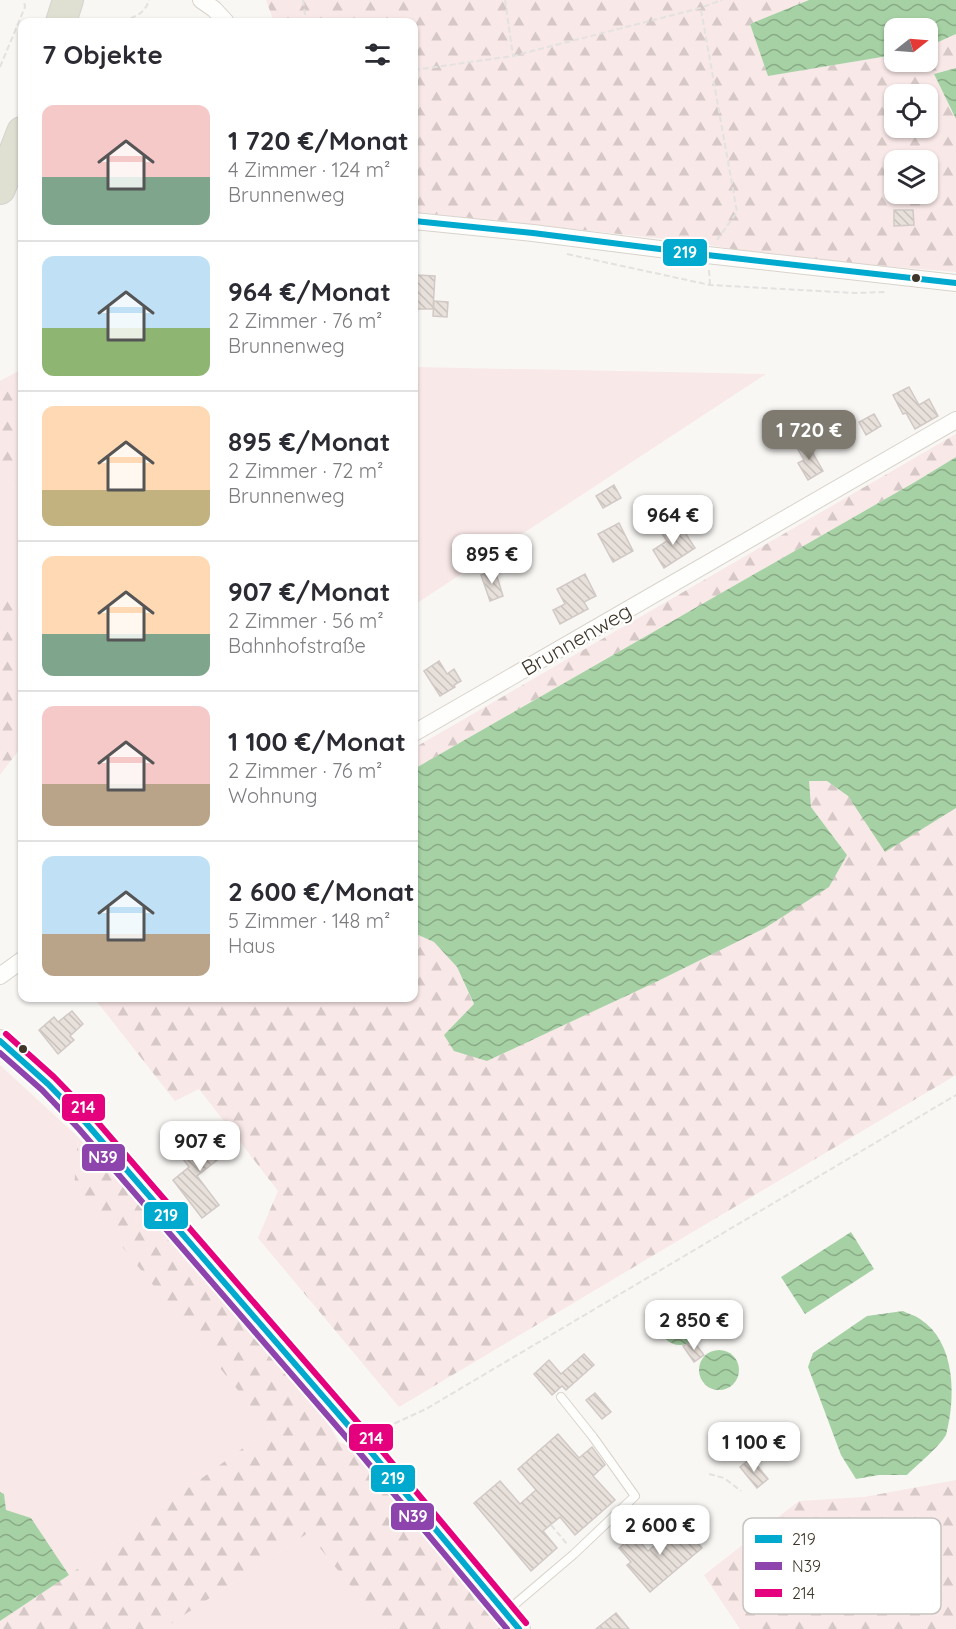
<!DOCTYPE html>
<html lang="de">
<meta charset="utf-8">
<style>
:root{--surface:#fff;--page:#f7f7f7;--text:#2b2b33;--muted:#7c7c81;--line:#e1e1e2;--accent:#7f7a70}
body{margin:0;font-family:Quicksand,sans-serif;background:var(--page);color:var(--text);height:100vh;display:flex;flex-direction:column;font-size:22px;white-space:nowrap}
*{box-sizing:border-box;margin:0}
p{font-size:20px;color:var(--muted)}
.icon{flex:none;width:33px;height:33px;fill:none;stroke:currentColor;stroke-width:2;stroke-linecap:round;stroke-linejoin:round}
.map{position:relative;flex:1;overflow:hidden}
.sheet{position:absolute;left:18px;top:18px;width:400px;height:984px;display:flex;flex-direction:column;background:var(--surface);border-radius:12px;box-shadow:0 2px 4px #0004}
.sheet>*{flex:none}
.needle{width:39px;rotate:73deg}
.controls{position:absolute;left:884px;top:18px;display:grid;gap:12px}
.controls a{display:grid;place-items:center;width:54px;height:54px;border-radius:12px;background:var(--surface);box-shadow:0 2px 4px #0004;font-size:30px}
.price{position:absolute;translate:-50% -51px;padding:0 14px;border-radius:12px;background:#fff;color:#222;font-size:20px;line-height:39px;filter:drop-shadow(0 2px 3px #0008)}
.price::after{content:'';position:absolute;left:50%;top:36px;width:18px;height:14px;margin-left:-9px;background:inherit;clip-path:polygon(0 0,100% 0,50% 100%)}
.price.selected{background:var(--accent);color:#fff}
ul{padding:0;list-style:none}
li{display:flex;align-items:center;gap:18px;height:150px;padding:0 24px}
li+li{border-top:2px solid var(--line)}
li span{display:grid;place-items:center;flex:none;width:168px;height:120px;border-radius:12px;color:#555}
li>.icon{margin-inline-start:auto}
span .icon{width:72px;height:72px;fill:#fffc;stroke-width:1}
li b{font-size:26px}
h2{display:flex;justify-content:space-between;align-items:center;height:72px;padding:0 24px;font-size:26px}
.map>svg:first-child{display:block}
.green{fill:#f8e8e7}
.forest{fill:url(#forest-firs);fill-rule:evenodd}
.water{fill:url(#water-waves)}
.building{fill:url(#building-back-hatch);stroke:#d1c9c5;stroke-width:1.5}
.lines{fill:none;stroke-linecap:round;stroke-linejoin:round}
.lane-casing{stroke:#d8d3cb;stroke-width:10}
.street-casing{stroke:#d8d3cb;stroke-width:18}
.secondary-casing{stroke:#d8d3cb;stroke-width:24}
.highway-casing{stroke:#d6d4d0;stroke-width:32}
.path{stroke:#e3e2e0;stroke-width:2;stroke-dasharray:6 3;stroke-linecap:butt}
.lane{stroke:#fefefd;stroke-width:8}
.street{stroke:#fefefd;stroke-width:16}
.secondary{stroke:#f5f4f1;stroke-width:22}
.highway{stroke:#dfdfd2;stroke-width:30}
.bus-1-casing{stroke:#fff;stroke-width:10}
.bus-2-casing{stroke:#fff;stroke-width:10}
.bus-3-casing{stroke:#fff;stroke-width:10}
.bus-1{stroke:#00a9ce;stroke-width:6}
.bus-2{stroke:#8e44ad;stroke-width:6}
.bus-3{stroke:#e5007d;stroke-width:6}
.bus-dot{fill:#3e3729;stroke:#fff;stroke-width:2}
.labels{text-anchor:middle;dominant-baseline:central;stroke-width:4.5;stroke-linejoin:round;paint-order:stroke}
.street-label{font-size:21px;fill:#3e3729;stroke:#fff}
.key{fill:#fff;stroke:#c5c3bf;stroke-width:1.5}
.key-label{font-size:16px;fill:#3e3729}
.line-badge{stroke:#fff;stroke-width:2}
.badge-label{font-size:16px;text-anchor:middle;font-weight:bold;fill:#fff}
</style>
<div class="map">
<svg width="956" height="1629" viewBox="0 0 956 1629">
<defs>
<pattern id="forest-firs" width="22" height="20" patternUnits="userSpaceOnUse" patternTransform="scale(1.5)"><rect width="22" height="20" fill="#f8e8e7"/><path d="M5 1l3.5 6h-7zM16 11l3.5 6h-7z" fill="#d6c8c6"/></pattern>
<pattern id="water-waves" width="16" height="10" patternUnits="userSpaceOnUse" patternTransform="scale(1.5)"><rect width="16" height="10" fill="#a6d1a4"/><path d="M0 5q4-4 8 0t8 0" fill="none" stroke="#89aa86"/></pattern>
<pattern id="building-back-hatch" width="6" height="6" patternUnits="userSpaceOnUse" patternTransform="scale(1.5)"><rect width="6" height="6" fill="#e8e0da"/><path d="M-1 5l2 2M0 0l6 6M5-1l2 2" fill="none" stroke="#c8c1bb"/></pattern>
</defs>
<rect width="100%" height="100%" fill="#f9f7f4"/>
<!-- green -->
<g class="green">
<polygon points="414,367 766,374 414,605"/>
<polygon points="0,469 22,498 22,622 0,587"/>
<polygon points="0,1065 78,1137 74,1187 269,1429 69,1575 31,1518 6,1511 4,1494 0,1492"/>
<polygon points="308,1533 385,1629 163,1629"/>
</g>
<!-- forest -->
<g class="forest">
<path d="M266,0H809L750,24L768,76L894,55V62H927V47L956,34V68L934,74L956,119V272L776,257L693,242L414,212V22H274ZM894,94H927V128H894ZM894,160H927V194H894Z"/>
<polygon points="22,369 22,498 0,469 0,381"/>
<polygon points="956,434 956,457 915,482 414,769 414,748"/>
<polygon points="0,587 22,622 22,746 0,775"/>
<polygon points="808,781 827,781 848,796 885,851 956,808 956,1075 399,1407 258,1238 278,1191 199,1089 175,1101 94,998 414,998 414,933 434,942 457,967 474,1005 444,1035 487,1061 656,982 765,928 847,855 811,807"/>
<polygon points="78,1137 314,1400 339,1442 350,1447 504,1629 385,1629 308,1533 163,1629 0,1629 0,1621 69,1575 269,1429 74,1187"/>
<polygon points="956,1480 956,1629 740,1629 704,1575 799,1501 864,1497"/>
</g>
<!-- water -->
<g class="water">
<polygon points="809,0 956,0 956,34 927,47 927,28 894,28 894,55 768,76 750,24"/>
<polygon points="956,68 956,119 934,74"/>
<polygon points="956,457 956,808 885,852 848,796 827,781 809,781 811,807 847,855 829,887 765,928 656,982 487,1061 454,1051 444,1035 474,1004 457,967 434,942 414,933 414,769 915,482"/>
<polygon points="851,1232 874,1269 805,1314 781,1277"/>
<circle cx="680" cy="1325" r="20"/>
<path d="M903,1311C908,1314 915,1315 920,1319C956,1342 956,1398 946,1435C939,1447 918,1464 907,1475H879L856,1479L841,1455L808,1367L813,1353L867,1316Z"/>
<circle cx="719" cy="1370" r="20"/>
<polygon points="0,1492 4,1494 6,1510 31,1518 69,1575 0,1621"/>
</g>
<!-- building -->
<g class="building">
<polygon points="894,210 913,210 914,225 894,226"/>
<polygon points="417,275 435,276 433,309 414,309 414,292 417,292"/>
<polygon points="434,301 448,302 447,317 433,316"/>
<polygon points="909,387 919,405 929,399 938,416 915,429 906,413 903,414 893,395"/>
<polygon points="874,414 881,426 866,435 859,422"/>
<polygon points="807,420 815,435 798,445 790,429"/>
<polygon points="806,441 823,471 808,480 798,463 804,460 796,446"/>
<polygon points="614,485 621,498 603,508 596,496"/>
<polygon points="619,523 633,551 613,562 598,534"/>
<polygon points="680,525 695,548 664,568 653,550 667,541 661,532 672,526 674,529"/>
<polygon points="495,570 503,596 490,601 481,575"/>
<polygon points="585,574 596,596 584,602 588,609 560,624 553,610 565,604 557,589"/>
<polygon points="439,661 447,674 454,669 461,681 454,685 455,687 440,696 424,671"/>
<polygon points="72,1011 83,1024 70,1036 74,1040 58,1054 39,1030 54,1017 58,1022"/>
<polygon points="212,1130 229,1151 197,1176 219,1205 202,1218 173,1180 189,1167 180,1155"/>
<polygon points="693,1341 704,1355 694,1362 683,1346"/>
<polygon points="584,1354 594,1365 566,1390 562,1386 552,1395 534,1374 549,1360 561,1374"/>
<polygon points="595,1393 611,1412 602,1419 586,1400"/>
<polygon points="558,1434 579,1458 592,1447 605,1465 593,1476 615,1500 575,1535 560,1517 543,1531 557,1548 531,1571 474,1503 500,1481 520,1504 536,1490 518,1469"/>
<polygon points="751,1458 768,1479 757,1488 740,1467"/>
<polygon points="681,1523 702,1548 650,1592 627,1565 631,1562 619,1548 634,1535 648,1551"/>
<polygon points="616,1613 629,1629 596,1629"/>
</g>
<g class="lines">
<defs>
<polyline id="lane" points="507,1611 574,1554 635,1496 593,1437 561,1397"/>
<g id="street">
<polyline points="201,0 214,9 226,22"/>
<polyline points="414,221 533,233 707,255 956,283"/>
<polyline points="414,733 956,420"/>
<polyline points="0,976 22,960"/>
</g>
<polyline id="secondary" points="0,1041 48,1084 86,1123 360,1439 519,1629"/>
<g id="highway">
<polyline points="61,22 68,0"/>
<polyline points="0,189 22,132"/>
</g>
</defs>
<!-- lane casing -->
<use href="#lane" class="lane-casing"/>
<!-- street casing -->
<use href="#street" class="street-casing"/>
<!-- secondary casing -->
<use href="#secondary" class="secondary-casing"/>
<!-- highway casing -->
<use href="#highway" class="highway-casing"/>
<!-- path -->
<g class="path">
<polyline points="303,0 306,22"/>
<polyline points="505,0 513,56"/>
<polyline points="701,10 737,212 717,240"/>
<path d="M122,22C134,17 145,14 149,0"/>
<polyline points="0,67 25,7 24,0"/>
<polyline points="414,70 513,56 700,8 722,0"/>
<polyline points="567,254 710,285 855,293 887,292"/>
<polyline points="709,270 710,285"/>
<polyline points="378,1431 426,1409 956,1095"/>
<polyline points="709,1474 724,1478 741,1491"/>
<polyline points="551,1525 567,1544"/>
</g>
<!-- lane -->
<use href="#lane" class="lane"/>
<!-- street -->
<use href="#street" class="street"/>
<!-- secondary -->
<use href="#secondary" class="secondary"/>
<!-- highway -->
<use href="#highway" class="highway"/>
<defs>
<g id="bus-1">
<polyline points="414,221 533,233 707,255 956,283"/>
<polyline points="0,1041 48,1084 86,1123 360,1439 519,1629"/>
</g>
<polyline id="bus-2" points="0,1053 42,1090 79,1129 353,1445 507,1629"/>
<polyline id="bus-3" points="6,1034 54,1077 93,1117 367,1433 526,1623"/>
</defs>
<!-- bus-1 casing -->
<use href="#bus-1" class="bus-1-casing"/>
<!-- bus-2 casing -->
<use href="#bus-2" class="bus-2-casing"/>
<!-- bus-3 casing -->
<use href="#bus-3" class="bus-3-casing"/>
<!-- bus-1 -->
<use href="#bus-1" class="bus-1"/>
<!-- bus-2 -->
<use href="#bus-2" class="bus-2"/>
<!-- bus-3 -->
<use href="#bus-3" class="bus-3"/>
</g>
<!-- markers -->
<g class="bus-dot">
<circle cx="916" cy="278" r="5"/>
<circle cx="23" cy="1049" r="5"/>
</g>
<g class="labels">
<!-- street labels -->
<g class="street-label">
<text transform="translate(576 639) rotate(-30)">Brunnenweg</text>
</g>
</g>
<!-- legend -->
<rect x="743" y="1518" width="198" height="96" rx="9" class="key"/>
<rect x="755" y="1535" width="27" height="8" fill="#00a9ce"/>
<rect x="755" y="1562" width="27" height="8" fill="#8e44ad"/>
<rect x="755" y="1589" width="27" height="8" fill="#e5007d"/>
<g class="key-label">
<text x="792" y="1545">219</text>
<text x="792" y="1572">N39</text>
<text x="792" y="1599">214</text>
</g>
<g class="line-badge">
<rect x="662" y="238" width="46" height="29" rx="6" fill="#00a9ce"/>
<rect x="61" y="1093" width="45" height="29" rx="6" fill="#e5007d"/>
<rect x="81" y="1143" width="45" height="29" rx="6" fill="#8e44ad"/>
<rect x="143" y="1201" width="46" height="29" rx="6" fill="#00a9ce"/>
<rect x="348" y="1423" width="46" height="29" rx="6" fill="#e5007d"/>
<rect x="370" y="1464" width="46" height="29" rx="6" fill="#00a9ce"/>
<rect x="390" y="1502" width="45" height="29" rx="6" fill="#8e44ad"/>
</g>
<g class="badge-label">
<text x="685" y="258">219</text>
<text x="83" y="1113">214</text>
<text x="103" y="1163">N39</text>
<text x="166" y="1221">219</text>
<text x="371" y="1444">214</text>
<text x="393" y="1484">219</text>
<text x="413" y="1522">N39</text>
</g>
</svg>
<div class="controls">
<a><svg class="needle" viewBox="-14 -14 28 28"><path d="M0-13l5 13h-10z" fill="#e53935"/><path d="M0 13l5-13h-10z" fill="#7c7c81"/></svg></a>
<a><svg class="icon" aria-label="locate" viewBox="0 0 24 24"><circle cx="12" cy="12" r="6"/><path d="M12 2v4M12 18v4M2 12h4M18 12h4"/></svg></a>
<a><svg class="icon" aria-label="layers" viewBox="0 0 24 24"><path d="M12 4l9 5-9 5-9-5zM3 14l9 5 9-5"/></svg></a>
</div>
<b class="price selected" style="left:809px;top:461px">1 720 €</b>
<b class="price" style="left:673px;top:546px">964 €</b>
<b class="price" style="left:492px;top:585px">895 €</b>
<b class="price" style="left:200px;top:1172px">907 €</b>
<b class="price" style="left:694px;top:1351px">2 850 €</b>
<b class="price" style="left:754px;top:1473px">1 100 €</b>
<b class="price" style="left:660px;top:1556px">2 600 €</b>
<section class="sheet">
<h2>7 Objekte<svg class="icon" aria-label="filters" viewBox="0 0 24 24"><path d="M4 7h16M4 17h16"/><circle cx="9" cy="7" r="2"/><circle cx="15" cy="17" r="2"/></svg></h2>
<ul>
<li><span style="background:linear-gradient(#f6c9c9 60%,#7fa58c 0)"><svg class="icon" aria-label="home" viewBox="0 0 24 24"><path d="M3 11l9-7 9 7M6 9v11h12V9"/></svg></span><div><b>1 720 €/Monat</b><p>4 Zimmer · 124 m²</p><p>Brunnenweg</p></div></li>
<li><span style="background:linear-gradient(#bfe0f5 60%,#8fb573 0)"><svg class="icon" aria-label="home" viewBox="0 0 24 24"><path d="M3 11l9-7 9 7M6 9v11h12V9"/></svg></span><div><b>964 €/Monat</b><p>2 Zimmer · 76 m²</p><p>Brunnenweg</p></div></li>
<li><span style="background:linear-gradient(#ffd9b3 70%,#c2b280 0)"><svg class="icon" aria-label="home" viewBox="0 0 24 24"><path d="M3 11l9-7 9 7M6 9v11h12V9"/></svg></span><div><b>895 €/Monat</b><p>2 Zimmer · 72 m²</p><p>Brunnenweg</p></div></li>
<li><span style="background:linear-gradient(#ffd9b3 65%,#7fa58c 0)"><svg class="icon" aria-label="home" viewBox="0 0 24 24"><path d="M3 11l9-7 9 7M6 9v11h12V9"/></svg></span><div><b>907 €/Monat</b><p>2 Zimmer · 56 m²</p><p>Bahnhofstraße</p></div></li>
<li><span style="background:linear-gradient(#f6c9c9 65%,#b9a48a 0)"><svg class="icon" aria-label="home" viewBox="0 0 24 24"><path d="M3 11l9-7 9 7M6 9v11h12V9"/></svg></span><div><b>1 100 €/Monat</b><p>2 Zimmer · 76 m²</p><p>Wohnung</p></div></li>
<li><span style="background:linear-gradient(#bfe0f5 65%,#b9a48a 0)"><svg class="icon" aria-label="home" viewBox="0 0 24 24"><path d="M3 11l9-7 9 7M6 9v11h12V9"/></svg></span><div><b>2 600 €/Monat</b><p>5 Zimmer · 148 m²</p><p>Haus</p></div></li>
</ul>
</section>
</div>
